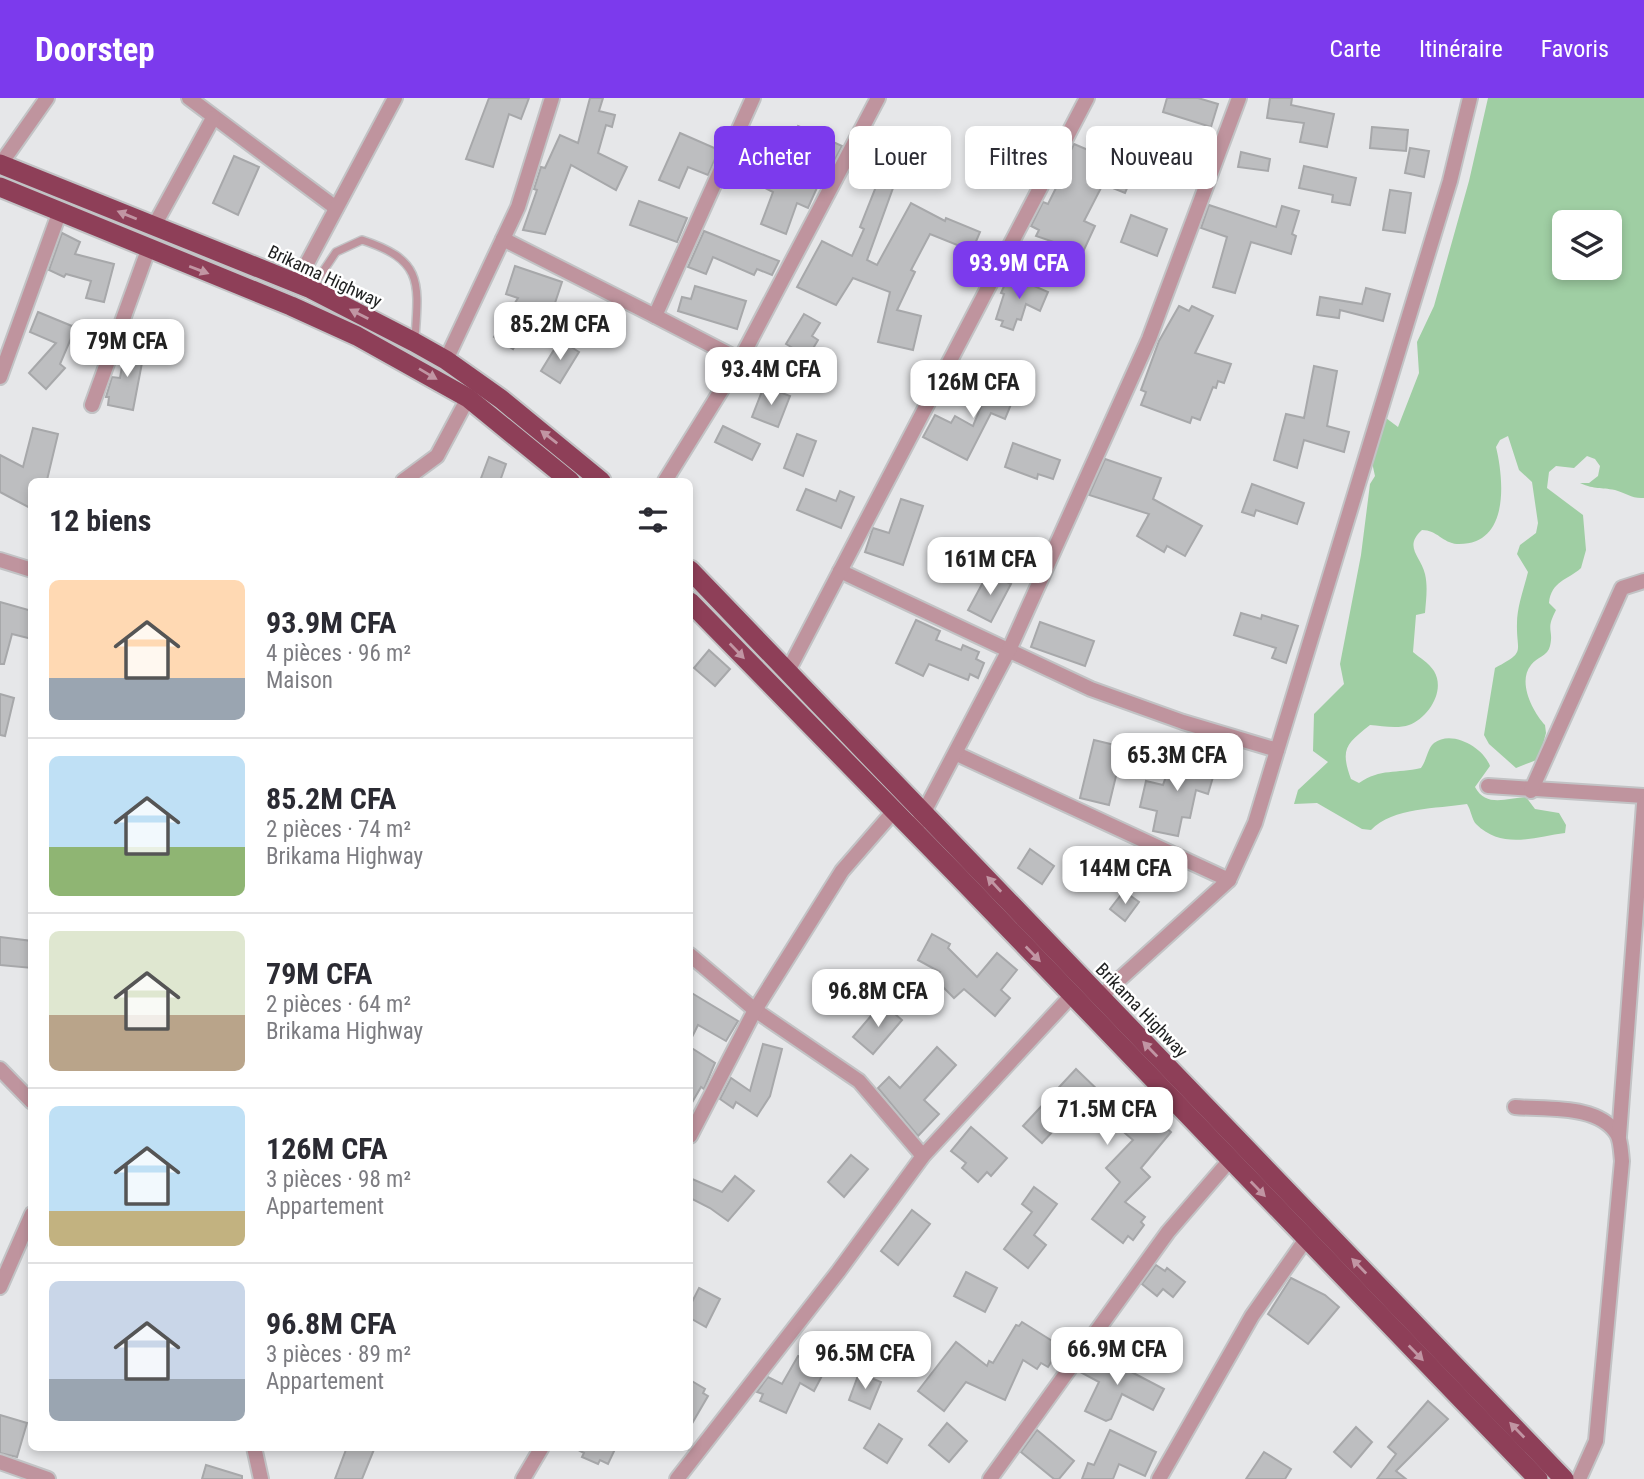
<!DOCTYPE html>
<html lang="fr">
<meta charset="utf-8">
<style>
:root{--surface:#fff;--page:#f7f7f7;--text:#2b2b33;--muted:#7c7c81;--line:#e1e1e2;--accent:#7c3aed}
body{margin:0;font-family:"Roboto Condensed",sans-serif;background:var(--page);color:var(--text);height:100vh;display:flex;flex-direction:column;font-size:26px;white-space:nowrap}
*{box-sizing:border-box;margin:0}
p{font-size:23px;color:var(--muted)}
.icon{flex:none;width:38px;height:38px;fill:none;stroke:currentColor;stroke-width:2;stroke-linecap:round;stroke-linejoin:round}
.map{position:relative;flex:1;overflow:hidden}
.sheet{position:absolute;left:28px;top:380px;width:665px;height:973px;display:flex;flex-direction:column;background:var(--surface);border-radius:10px;box-shadow:0 4px 10px #0003}
.sheet>*{flex:none}
.hud{position:absolute;left:714px;top:28px;width:665px;height:63px;display:flex;gap:14px}
.controls{position:absolute;left:1552px;top:112px;display:grid;gap:14px}
.controls a{display:grid;place-items:center;width:70px;height:70px;border-radius:10px;background:var(--surface);box-shadow:0 4px 10px #0003;font-size:35px}
.price{position:absolute;translate:-50% -60px;padding:0 16px;border-radius:14px;background:#fff;color:#222;font-size:23px;line-height:46px;filter:drop-shadow(0 2px 4px #0008)}
.price::after{content:'';position:absolute;left:50%;top:42px;width:21px;height:16px;margin-left:-10px;background:inherit;clip-path:polygon(0 0,100% 0,50% 100%)}
.price.selected{background:var(--accent);color:#fff}
ul{padding:0;list-style:none}
li{display:flex;align-items:center;gap:21px;height:175px;padding:0 21px}
li+li{border-top:2px solid var(--line)}
li span{display:grid;place-items:center;flex:none;width:196px;height:140px;border-radius:10px;color:#555}
li>.icon{margin-inline-start:auto}
span .icon{width:84px;height:84px;fill:#fffc;stroke-width:1}
li b{font-size:30px}
h2{display:flex;justify-content:space-between;align-items:center;height:84px;padding:0 21px;font-size:30px}
.chip{padding:0 24px;border-radius:10px;background:var(--surface);box-shadow:0 4px 10px #0003;font-size:24px;line-height:63px}
.chip.selected{background:var(--accent);color:#fff}
header{display:flex;align-items:center;gap:42px;box-sizing:border-box;height:98px;padding:0 35px;background:var(--accent);color:#fff}
header strong{font-size:33px}
nav{display:flex;gap:38px;margin-inline-start:auto;font-size:24px}
.map>svg:first-child{display:block}
.green{fill:#9fcea3;fill-rule:evenodd}
.building{fill:#bdbec0;stroke:#a7a8aa;stroke-width:2}
.lines{fill:none;stroke-linecap:round;stroke-linejoin:round}
.service-casing{stroke:#c2c3c5;stroke-width:10}
.minor-casing{stroke:#c2c3c5;stroke-width:18}
.trunk-casing{stroke:#c2c3c5;stroke-width:23}
.service{stroke:#bf949e;stroke-width:7}
.minor{stroke:#bf949e;stroke-width:14}
.trunk{stroke:#8e3f58;stroke-width:19}
.oneway{fill:#c195a3}
.labels{text-anchor:middle;dominant-baseline:central;stroke-width:5;stroke-linejoin:round;paint-order:stroke}
.street-label{font-size:18px;fill:#1e1f1f;stroke:#fff}
</style>
<header>
<strong>Doorstep</strong>
<nav><a>Carte</a><a>Itinéraire</a><a>Favoris</a></nav>
</header>
<div class="map">
<svg width="1644" height="1381" viewBox="0 0 1644 1381">
<rect width="100%" height="100%" fill="#e6e7e9"/>
<!-- green -->
<path class="green" d="M1488,0H1644V400C1632,401 1626,395 1615,392C1600,389 1596,392 1580,385H1589L1598,378L1600,368L1595,361L1587,358L1574,370L1556,368L1549,374L1547,390L1583,417L1586,452L1581,470C1568,482 1551,483 1549,505L1556,512C1545,533 1554,531 1550,548C1548,558 1537,559 1531,567C1517,584 1533,614 1545,627L1546,635L1539,661L1516,670L1489,646L1484,637L1495,570C1527,553 1516,555 1517,525C1517,509 1524,490 1528,474L1517,456L1520,447L1536,435L1538,425L1532,384L1519,372L1508,338L1500,342L1496,349C1504,382 1510,448 1457,446C1443,445 1437,432 1422,432C1403,449 1421,458 1425,476C1428,489 1426,502 1425,515L1416,517L1413,554C1420,560 1429,565 1434,573C1446,593 1428,620 1409,627C1398,631 1382,628 1370,627C1346,646 1340,651 1351,681L1359,685C1381,670 1396,676 1421,670C1427,662 1427,651 1434,645C1452,631 1484,650 1490,668L1475,689C1486,710 1507,700 1526,699L1535,711L1559,715L1566,727L1565,735C1534,739 1502,752 1476,726C1472,722 1471,712 1467,706C1437,711 1393,709 1371,732L1362,731L1317,705L1294,706L1298,692L1328,664L1313,653L1314,616L1344,586L1340,566L1361,457L1370,386L1375,378L1371,360L1378,324L1386,320L1398,329L1419,275L1417,244L1434,208L1469,83ZM1564,124H1610V170H1564Z"/>
<!-- building -->
<g class="building">
<polygon points="489,0 529,0 521,21 509,16 493,69 466,61"/>
<polygon points="590,0 603,0 599,13 615,17 612,29 606,27 598,55 627,69 616,92 571,67 545,136 523,132 537,92 534,91 541,69 545,70 560,37 578,45"/>
<polygon points="1167,0 1198,0 1218,6 1211,29 1163,14"/>
<polygon points="1270,0 1292,0 1291,7 1334,16 1327,49 1300,44 1304,25 1267,20"/>
<polygon points="798,28 842,48 831,69 827,67 808,110 797,105 786,136 761,126 773,94 763,89 781,50 787,53"/>
<polygon points="1372,29 1408,32 1406,53 1370,50"/>
<polygon points="680,35 719,52 708,77 688,69 679,90 659,82"/>
<polygon points="887,37 932,49 927,74 901,68 867,162 877,167 911,105 945,123 946,120 980,134 972,153 930,136 911,172 915,174 897,212 921,218 913,252 878,244 890,194 853,180 836,207 797,189 822,143 852,158 864,131 860,129 877,86 862,81 868,62 880,67"/>
<polygon points="1074,46 1135,72 1125,95 1103,86 1084,123 1095,128 1083,154 1036,138 1039,132 1031,128 1043,104 1048,106 1066,70 1063,69"/>
<polygon points="1410,50 1429,53 1424,79 1405,75"/>
<polygon points="1241,54 1270,61 1268,73 1238,69"/>
<polygon points="234,58 259,69 238,117 213,105"/>
<polygon points="1304,68 1356,80 1350,107 1332,104 1333,97 1299,90"/>
<polygon points="1390,92 1411,95 1405,135 1383,132"/>
<polygon points="639,103 687,120 677,144 630,127"/>
<polygon points="1209,107 1276,129 1282,108 1299,113 1292,136 1296,138 1291,156 1251,144 1235,195 1213,189 1227,139 1201,130"/>
<polygon points="1131,117 1167,131 1157,158 1121,144"/>
<polygon points="704,133 779,163 772,177 757,171 754,177 713,159 706,176 688,169"/>
<polygon points="62,135 80,144 75,156 114,166 104,204 86,200 91,183 66,176 64,179 49,172"/>
<polygon points="515,168 562,184 553,211 539,207 513,251 494,239 518,200 506,196"/>
<polygon points="1009,177 1048,194 1040,213 1026,206 1021,222 1017,221 1013,232 1001,228 1003,223 996,221 1004,196 1001,195"/>
<polygon points="695,188 746,203 737,231 678,213 682,199 691,201"/>
<polygon points="1366,190 1390,196 1383,223 1340,212 1339,220 1317,217 1320,199 1362,206"/>
<polygon points="1179,208 1189,213 1192,208 1213,218 1195,255 1231,266 1224,285 1218,283 1216,290 1213,289 1200,322 1192,319 1190,325 1141,307 1146,294 1141,292 1159,243"/>
<polygon points="38,214 72,228 78,224 60,266 65,270 46,291 29,275 56,245 30,234"/>
<polygon points="804,216 820,225 812,238 818,242 808,259 786,246"/>
<polygon points="560,242 579,254 560,285 541,273"/>
<polygon points="126,246 145,249 133,312 108,307 109,299 106,299 112,279 120,280"/>
<polygon points="1314,268 1337,273 1327,328 1349,334 1344,354 1304,342 1297,370 1274,362 1286,316 1304,320"/>
<polygon points="994,277 1019,287 1005,321 991,315 967,362 923,339 935,317 951,325 955,318 973,328"/>
<polygon points="764,288 790,298 778,329 752,319"/>
<polygon points="723,328 760,346 752,362 715,344"/>
<polygon points="33,330 58,336 47,382 49,383 32,383 32,411 0,394 0,357 23,369"/>
<polygon points="797,336 816,343 803,378 784,370"/>
<polygon points="1013,345 1060,362 1053,381 1038,376 1037,381 1005,369"/>
<polygon points="489,359 506,366 500,383 480,383"/>
<polygon points="1105,361 1161,380 1153,401 1202,428 1185,458 1167,448 1164,454 1137,438 1149,416 1089,397"/>
<polygon points="1252,386 1304,405 1297,426 1256,412 1254,418 1242,414"/>
<polygon points="806,391 836,403 840,393 854,399 841,430 797,412"/>
<polygon points="901,401 923,408 903,467 865,454 873,430 889,435"/>
<polygon points="988,475 1011,486 991,524 968,512"/>
<polygon points="0,504 32,513 32,541 12,536 4,566 0,566"/>
<polygon points="1241,515 1261,521 1262,517 1298,528 1286,565 1272,560 1276,550 1234,537"/>
<polygon points="916,522 940,533 936,542 961,552 963,547 979,554 976,561 984,565 978,580 970,576 968,582 929,566 923,578 896,565"/>
<polygon points="1040,524 1094,543 1085,568 1031,549"/>
<polygon points="709,552 730,571 715,588 694,570"/>
<polygon points="0,596 14,600 5,638 0,637"/>
<polygon points="1094,642 1123,649 1109,707 1080,700"/>
<polygon points="1174,655 1216,669 1208,696 1196,692 1190,720 1182,719 1178,738 1153,733 1157,713 1140,709 1146,683 1163,687"/>
<polygon points="1030,751 1054,768 1042,786 1018,770"/>
<polygon points="1124,793 1139,804 1125,823 1110,811"/>
<polygon points="932,836 950,846 948,850 977,879 997,855 1017,872 1001,892 1010,900 995,918 964,891 954,900 934,880 940,874 918,862"/>
<polygon points="0,839 32,843 32,870 0,867"/>
<polygon points="690,894 738,923 726,943 698,927 690,943"/>
<polygon points="882,905 902,922 873,956 853,939"/>
<polygon points="763,946 782,951 770,998 757,1018 736,1004 733,1010 720,1001 731,980 750,993"/>
<polygon points="690,949 715,965 704,991 701,989 690,1008"/>
<polygon points="937,949 956,967 924,1002 939,1016 918,1038 878,990 889,979 900,990"/>
<polygon points="1076,971 1104,998 1108,995 1134,1022 1144,1011 1171,1034 1141,1070 1150,1079 1125,1104 1145,1119 1141,1124 1144,1127 1133,1142 1128,1138 1123,1145 1092,1121 1120,1084 1106,1070 1133,1042 1112,1024 1107,1029 1098,1019 1093,1024 1077,1007 1042,1045 1023,1028"/>
<polygon points="971,1029 1007,1060 991,1078 987,1074 978,1084 962,1070 966,1065 951,1053"/>
<polygon points="851,1057 868,1071 844,1099 828,1084"/>
<polygon points="735,1078 754,1093 728,1123 710,1110 690,1100 690,1080 722,1094"/>
<polygon points="1034,1089 1057,1106 1034,1137 1046,1147 1028,1170 1004,1151 1032,1114 1022,1106"/>
<polygon points="912,1112 930,1126 898,1167 881,1153"/>
<polygon points="1156,1167 1165,1173 1167,1170 1185,1184 1173,1199 1163,1191 1157,1198 1142,1186"/>
<polygon points="966,1174 997,1190 985,1214 954,1198"/>
<polygon points="1291,1180 1325,1197 1339,1209 1308,1246 1268,1216"/>
<polygon points="699,1190 720,1201 706,1229 690,1220 690,1208"/>
<polygon points="1022,1224 1057,1246 1054,1250 1058,1253 1048,1269 1041,1265 1037,1271 1023,1262 1005,1302 966,1284 944,1313 918,1293 956,1244 987,1268 989,1263 993,1265 1016,1227 1019,1228"/>
<polygon points="1093,1254 1164,1291 1153,1312 1122,1296 1111,1321 1106,1323 1085,1313 1099,1284 1080,1274"/>
<polygon points="798,1258 825,1272 814,1293 800,1285 786,1315 760,1303 763,1296 757,1294 768,1279 782,1286"/>
<polygon points="859,1275 881,1284 870,1311 849,1302"/>
<polygon points="690,1282 705,1291 703,1295 708,1298 690,1329"/>
<polygon points="1428,1303 1448,1321 1396,1373 1406,1381 1377,1381 1396,1356 1388,1349"/>
<polygon points="0,1317 27,1325 17,1359 0,1355"/>
<polygon points="947,1325 967,1343 949,1364 929,1347"/>
<polygon points="879,1326 902,1341 887,1365 864,1350"/>
<polygon points="1356,1329 1372,1344 1351,1369 1334,1354"/>
<polygon points="1037,1332 1074,1363 1059,1381 1054,1381 1021,1354"/>
<polygon points="1110,1332 1156,1354 1145,1378 1119,1366 1113,1381 1082,1381 1088,1365 1094,1367"/>
<polygon points="347,1349 375,1349 362,1381 335,1381"/>
<polygon points="573,1349 616,1349 608,1366 600,1362 598,1366 582,1359 584,1355"/>
<polygon points="1264,1354 1291,1371 1285,1381 1246,1381"/>
<polygon points="206,1367 242,1378 242,1381 202,1381"/>
</g>
<g class="lines">
<defs>
<path id="service" d="M311,191L336,154L362,142C423,162 419,184 415,240"/>
<g id="minor">
<polyline points="189,0 336,110"/>
<polyline points="0,67 47,0"/>
<polyline points="154,128 213,20"/>
<polyline points="503,141 655,218 753,0"/>
<polyline points="296,186 395,0"/>
<polyline points="655,218 740,262"/>
<polyline points="446,262 518,109 552,0"/>
<polyline points="0,279 60,113"/>
<polyline points="92,307 148,152"/>
<polyline points="403,383 437,358 468,300"/>
<polyline points="665,383 740,262 878,0"/>
<polyline points="0,462 32,472"/>
<polyline points="840,473 1091,591 1183,624 1277,652"/>
<polyline points="788,573 1087,0"/>
<polyline points="957,656 1229,782"/>
<polyline points="1488,688 1644,698"/>
<polyline points="1531,693 1622,490 1644,483"/>
<polyline points="914,733 1010,550 1149,241 1239,0"/>
<polyline points="690,857 755,912 859,983 923,1058"/>
<polyline points="1100,899 1229,782 1255,725 1450,83 1470,0"/>
<polyline points="0,971 32,1004"/>
<path d="M1515,1009C1547,1012 1598,1006 1617,1036C1621,1043 1621,1055 1622,1063L1596,1343L1579,1381"/>
<polyline points="690,1038 755,912 842,773 894,713"/>
<polyline points="1619,1038 1644,706"/>
<polyline points="0,1189 32,1116"/>
<polyline points="254,1349 261,1381"/>
<polyline points="0,1364 48,1381"/>
<polyline points="523,1381 542,1349"/>
<polyline points="677,1381 838,1174 923,1058 1072,897"/>
<polyline points="990,1381 1168,1134 1230,1062"/>
<polyline points="1159,1381 1252,1218 1306,1141"/>
</g>
<g id="trunk">
<polyline points="0,66 311,191 414,244 446,262 501,301 601,383"/>
<polyline points="0,89 291,208 357,238 468,300 570,383"/>
<polyline points="690,472 1564,1381"/>
<polyline points="690,504 958,778 1538,1381"/>
</g>
</defs>
<!-- service casing -->
<use href="#service" class="service-casing"/>
<!-- minor casing -->
<use href="#minor" class="minor-casing"/>
<!-- trunk casing -->
<use href="#trunk" class="trunk-casing"/>
<!-- service -->
<use href="#service" class="service"/>
<!-- minor -->
<use href="#minor" class="minor"/>
<!-- trunk -->
<use href="#trunk" class="trunk"/>
</g>
<!-- one-way arrows -->
<defs><path id="oneway-solid" d="M-6-.8H1V-3.2L6.5 0L1 3.2V.8H-6Z" transform="scale(1.75)"/></defs>
<g class="oneway">
<use href="#oneway-solid" transform="translate(127 117) rotate(-158)"/>
<use href="#oneway-solid" transform="translate(199 172) rotate(21)"/>
<use href="#oneway-solid" transform="translate(359 216) rotate(-153)"/>
<use href="#oneway-solid" transform="translate(428 276) rotate(31)"/>
<use href="#oneway-solid" transform="translate(549 339) rotate(-142)"/>
<use href="#oneway-solid" transform="translate(737 553) rotate(46)"/>
<use href="#oneway-solid" transform="translate(994 786) rotate(-133)"/>
<use href="#oneway-solid" transform="translate(1033 856) rotate(46)"/>
<use href="#oneway-solid" transform="translate(1150 951) rotate(-134)"/>
<use href="#oneway-solid" transform="translate(1258 1091) rotate(46)"/>
<use href="#oneway-solid" transform="translate(1359 1168) rotate(-134)"/>
<use href="#oneway-solid" transform="translate(1416 1255) rotate(46)"/>
<use href="#oneway-solid" transform="translate(1517 1332) rotate(-134)"/>
</g>
<g class="labels">
<!-- street labels -->
<g class="street-label">
<text transform="translate(325 178) rotate(25)">Brikama Highway</text>
<text transform="translate(1142 912) rotate(46)">Brikama Highway</text>
</g>
</g>
</svg>
<div class="controls">
<a><svg class="icon" aria-label="layers" viewBox="0 0 24 24"><path d="M12 4l9 5-9 5-9-5zM3 14l9 5 9-5"/></svg></a>
</div>
<b class="price selected" style="left:1019px;top:203px">93.9M CFA</b>
<b class="price" style="left:560px;top:264px">85.2M CFA</b>
<b class="price" style="left:127px;top:281px">79M CFA</b>
<b class="price" style="left:771px;top:309px">93.4M CFA</b>
<b class="price" style="left:973px;top:322px">126M CFA</b>
<b class="price" style="left:990px;top:499px">161M CFA</b>
<b class="price" style="left:1177px;top:695px">65.3M CFA</b>
<b class="price" style="left:1125px;top:808px">144M CFA</b>
<b class="price" style="left:878px;top:931px">96.8M CFA</b>
<b class="price" style="left:1107px;top:1049px">71.5M CFA</b>
<b class="price" style="left:1117px;top:1289px">66.9M CFA</b>
<b class="price" style="left:865px;top:1293px">96.5M CFA</b>
<div class="hud">
<a class="chip selected">Acheter</a>
<a class="chip">Louer</a>
<a class="chip">Filtres</a>
<a class="chip">Nouveau</a>
</div>
<section class="sheet">
<h2>12 biens<svg class="icon" aria-label="filters" viewBox="0 0 24 24"><path d="M4 7h16M4 17h16"/><circle cx="9" cy="7" r="2"/><circle cx="15" cy="17" r="2"/></svg></h2>
<ul>
<li><span style="background:linear-gradient(#ffd9b3 70%,#9aa5b1 0)"><svg class="icon" aria-label="home" viewBox="0 0 24 24"><path d="M3 11l9-7 9 7M6 9v11h12V9"/></svg></span><div><b>93.9M CFA</b><p>4 pièces · 96 m²</p><p>Maison</p></div></li>
<li><span style="background:linear-gradient(#bfe0f5 65%,#8fb573 0)"><svg class="icon" aria-label="home" viewBox="0 0 24 24"><path d="M3 11l9-7 9 7M6 9v11h12V9"/></svg></span><div><b>85.2M CFA</b><p>2 pièces · 74 m²</p><p>Brikama Highway</p></div></li>
<li><span style="background:linear-gradient(#dfe7d0 60%,#b9a48a 0)"><svg class="icon" aria-label="home" viewBox="0 0 24 24"><path d="M3 11l9-7 9 7M6 9v11h12V9"/></svg></span><div><b>79M CFA</b><p>2 pièces · 64 m²</p><p>Brikama Highway</p></div></li>
<li><span style="background:linear-gradient(#bfe0f5 75%,#c2b280 0)"><svg class="icon" aria-label="home" viewBox="0 0 24 24"><path d="M3 11l9-7 9 7M6 9v11h12V9"/></svg></span><div><b>126M CFA</b><p>3 pièces · 98 m²</p><p>Appartement</p></div></li>
<li><span style="background:linear-gradient(#c9d6e8 70%,#9aa5b1 0)"><svg class="icon" aria-label="home" viewBox="0 0 24 24"><path d="M3 11l9-7 9 7M6 9v11h12V9"/></svg></span><div><b>96.8M CFA</b><p>3 pièces · 89 m²</p><p>Appartement</p></div></li>
</ul>
</section>
</div>
